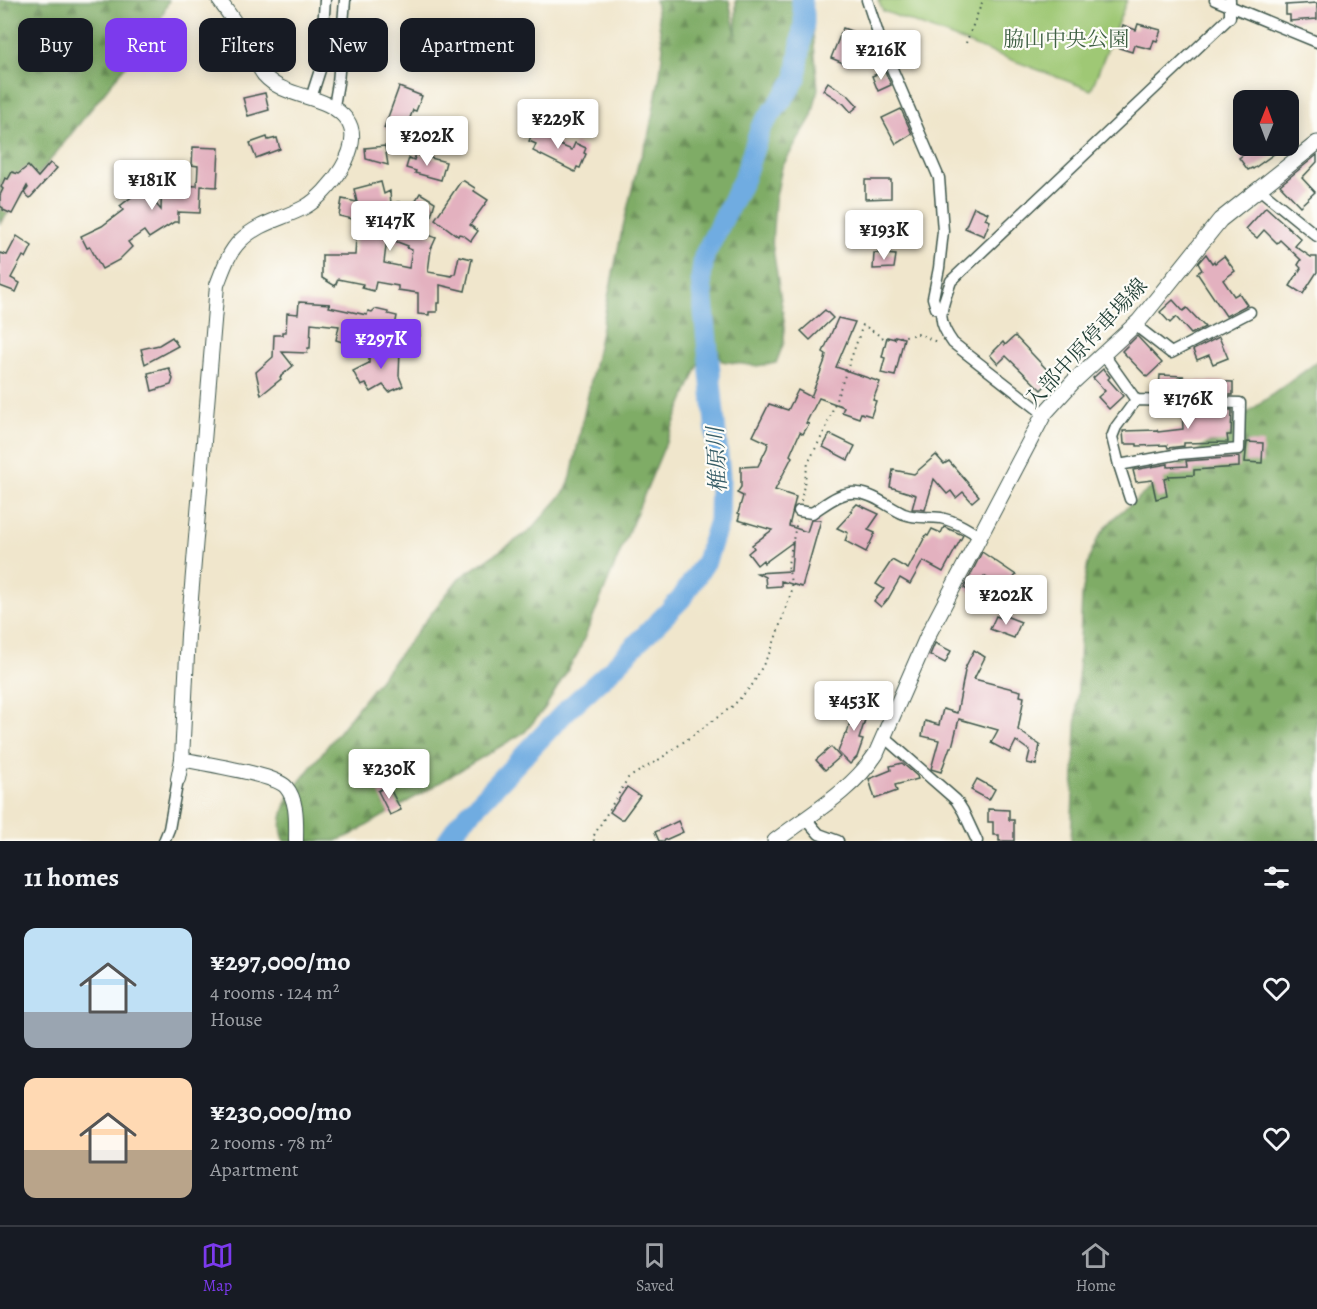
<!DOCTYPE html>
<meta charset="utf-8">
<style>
:root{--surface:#171b24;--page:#20242c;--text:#f1f3f6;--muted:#9ea1a6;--line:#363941;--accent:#7c3aed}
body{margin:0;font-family:Alegreya,"Noto Serif JP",serif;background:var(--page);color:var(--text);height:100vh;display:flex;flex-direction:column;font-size:22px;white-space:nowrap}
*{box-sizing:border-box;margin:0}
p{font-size:20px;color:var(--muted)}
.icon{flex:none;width:33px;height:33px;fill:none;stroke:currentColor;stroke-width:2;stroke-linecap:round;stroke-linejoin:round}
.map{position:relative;height:841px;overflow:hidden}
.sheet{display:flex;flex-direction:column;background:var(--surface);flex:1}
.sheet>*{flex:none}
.top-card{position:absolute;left:18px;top:18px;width:600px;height:54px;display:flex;gap:12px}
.needle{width:39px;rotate:1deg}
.fabs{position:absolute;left:1233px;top:90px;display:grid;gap:12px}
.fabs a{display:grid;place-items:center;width:66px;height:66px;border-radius:12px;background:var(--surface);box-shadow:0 3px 15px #0003;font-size:30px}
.price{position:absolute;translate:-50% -51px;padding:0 14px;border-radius:6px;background:#fff;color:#222;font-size:20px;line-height:39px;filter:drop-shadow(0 2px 3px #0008)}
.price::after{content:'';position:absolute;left:50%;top:36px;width:18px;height:14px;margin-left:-9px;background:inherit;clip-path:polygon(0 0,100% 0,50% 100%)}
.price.active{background:var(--accent);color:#fff}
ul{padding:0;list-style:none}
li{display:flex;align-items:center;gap:18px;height:150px;padding:0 24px}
li span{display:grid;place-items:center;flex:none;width:168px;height:120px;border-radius:12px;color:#555}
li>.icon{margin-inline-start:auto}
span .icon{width:72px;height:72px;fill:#fffc;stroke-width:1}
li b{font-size:26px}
h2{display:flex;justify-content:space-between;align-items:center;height:72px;padding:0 24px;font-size:26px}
.chip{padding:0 21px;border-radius:12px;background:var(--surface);box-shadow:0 3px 15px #0003;font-size:21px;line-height:54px}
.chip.active{background:var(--accent);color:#fff}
.dock{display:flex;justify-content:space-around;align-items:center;height:84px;border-top:2px solid var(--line);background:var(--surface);font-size:16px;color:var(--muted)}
.dock a{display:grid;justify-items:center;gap:3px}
.dock .active{color:var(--accent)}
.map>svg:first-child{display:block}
.forest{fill:url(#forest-firs);stroke:#4f744d;stroke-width:1.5}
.green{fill:#9fc874;stroke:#5f8254;stroke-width:1.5}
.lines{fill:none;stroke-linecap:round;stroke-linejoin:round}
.river{stroke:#6face1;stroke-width:21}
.building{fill:#e3b1bf;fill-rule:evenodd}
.minor-casing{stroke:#3e564b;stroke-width:13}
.tertiary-casing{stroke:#3e564b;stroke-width:16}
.secondary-casing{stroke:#3e564b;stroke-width:17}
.path{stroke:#3e564b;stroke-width:2;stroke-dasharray:1.5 4.5;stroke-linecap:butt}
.minor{stroke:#fff;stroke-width:10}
.tertiary{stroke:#fff;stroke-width:14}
.secondary{stroke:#fff;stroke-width:15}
.labels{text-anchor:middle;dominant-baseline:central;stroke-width:4.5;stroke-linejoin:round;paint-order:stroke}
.park-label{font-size:21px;fill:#3f6044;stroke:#fdfcf7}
.street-label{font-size:21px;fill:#1f3d34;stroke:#fdfcf7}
.water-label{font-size:22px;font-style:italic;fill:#375e68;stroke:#fdfcf7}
</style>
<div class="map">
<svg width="1317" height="841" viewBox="0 0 1317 841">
<defs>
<pattern id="forest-firs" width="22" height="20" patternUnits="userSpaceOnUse" patternTransform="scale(1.5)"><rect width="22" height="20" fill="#7fac66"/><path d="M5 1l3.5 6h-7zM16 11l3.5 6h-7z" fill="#678d55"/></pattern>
</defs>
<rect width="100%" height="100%" fill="#fdfcf7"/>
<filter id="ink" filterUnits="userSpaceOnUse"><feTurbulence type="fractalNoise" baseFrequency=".0167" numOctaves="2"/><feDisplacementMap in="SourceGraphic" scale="12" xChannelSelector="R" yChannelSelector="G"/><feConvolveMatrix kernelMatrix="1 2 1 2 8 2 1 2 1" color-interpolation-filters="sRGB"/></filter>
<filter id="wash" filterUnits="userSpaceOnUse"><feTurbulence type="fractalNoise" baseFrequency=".008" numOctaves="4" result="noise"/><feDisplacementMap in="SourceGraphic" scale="24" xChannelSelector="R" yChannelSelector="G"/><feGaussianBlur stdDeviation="1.35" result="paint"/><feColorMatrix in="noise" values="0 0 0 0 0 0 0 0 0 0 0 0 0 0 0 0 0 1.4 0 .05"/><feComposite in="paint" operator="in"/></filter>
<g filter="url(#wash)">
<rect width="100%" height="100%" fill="#f0e6cc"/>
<!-- forest -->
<g class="forest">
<polygon points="0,0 169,0 158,25 0,223"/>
<path d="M655,0H729L736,35V0H810L818,89L812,116L782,167L775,201L772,242L784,320V342L776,363L756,366L722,361L708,342L578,653L545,708L525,732L351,835L336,841H285C277,827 284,808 290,794L459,578L530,531L566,490L571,477L621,235L638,164L648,138L660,75L663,47Z"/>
<path d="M1317,362V841H1071L1082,596C1088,559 1090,542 1117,515L1228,427Z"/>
</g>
<!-- green -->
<polygon class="green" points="878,0 1127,0 1091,90 883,11"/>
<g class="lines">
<!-- river -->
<polyline class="river" points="447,841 459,824 566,711 611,670 681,599 706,561 719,521 720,476 701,279 704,256 744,178 761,127 789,90 796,78 804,23 804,14 801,0"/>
</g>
<g id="blocks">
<!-- building -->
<g class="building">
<polygon points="1317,3 1317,19 1290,21 1290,15 1286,15 1286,5"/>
<polygon points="1138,24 1161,30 1157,41 1154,40 1151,49 1134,45 1132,52 1116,47 1123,25 1136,30"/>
<polygon points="843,28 859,34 848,65 831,58"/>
<polygon points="885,71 891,85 878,91 872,76"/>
<polygon points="828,82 849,96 858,106 851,112 844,104 823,90"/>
<polygon points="399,87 422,96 416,111 413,110 403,136 384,128"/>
<polygon points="265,93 269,110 248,116 243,98"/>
<polygon points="901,109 912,134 896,144 882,118"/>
<polygon points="534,129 540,132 541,130 558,137 555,143 572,150 575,143 586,148 584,153 586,154 580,168 577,167 575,172 533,151 536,144 529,141"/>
<polygon points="267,137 268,140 277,138 280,149 256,158 250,143"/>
<polygon points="385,146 388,165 366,159 365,148"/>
<polygon points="1255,146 1285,146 1253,169 1252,168 1248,170 1239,158"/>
<polygon points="193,147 219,148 217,187 201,186 200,213 178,212 178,222 174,222 149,238 144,231 128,242 132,247 119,260 102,269 90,247 87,248 81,236 102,226 123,210 120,206 134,195 133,193 141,186 161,210 162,175 171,174 173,185 197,186 198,166 192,165"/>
<polygon points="416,154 446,162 441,180 415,173 416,171 406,168 409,158 414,160"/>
<polygon points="1317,155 1317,162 1302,178 1315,192 1300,206 1280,185"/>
<polygon points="50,163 57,168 30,198 24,193 28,188 27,186 12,214 3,210 3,208 0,206 0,195 3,189 1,187 5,178 8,179 12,172 18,174 28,166 38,177"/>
<polygon points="865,180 891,180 891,198 865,199"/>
<polygon points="461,181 464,181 475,188 474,191 488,200 470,225 478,231 471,241 463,235 459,234 458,236 435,219"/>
<path d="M381,182L384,194L390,191L392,219L397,202H400V224L436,238L431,249L428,272L452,276V274H455L459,256L472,259L465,291L440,285V303H437V312H429V315L418,314V293L398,290V286L376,282L374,291L362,288L363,284L338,279L335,286L322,278V255H355L357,220L339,216L342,199L357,202L354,189ZM387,238L408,246L407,248L412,250L409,268L384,263Z"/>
<polygon points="420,193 435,202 431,216 413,205"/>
<polygon points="974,207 988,213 985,219 990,221 984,236 965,228"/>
<polygon points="1266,207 1301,239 1295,246 1311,257 1317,257 1317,272 1303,294 1290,286 1301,268 1298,265 1301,260 1280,240 1277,243 1264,230 1257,238 1246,229"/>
<polygon points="17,236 32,246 26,258 23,256 11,278 20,283 16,292 0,286 0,253 7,255"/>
<polygon points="874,253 896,255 894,268 873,269"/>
<polygon points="1206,254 1212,263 1214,261 1215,263 1224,256 1235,271 1223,280 1234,296 1239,293 1247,305 1226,316 1197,273 1202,270 1198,263"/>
<polygon points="1173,300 1183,311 1187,308 1205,327 1191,334 1176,317 1170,323 1160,312"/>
<polygon points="299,302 330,304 329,307 367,315 368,311 372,312 375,309 388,312 388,314 397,316 395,326 419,323 420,336 410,337 369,329 366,347 355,346 336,340 339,326 311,323 310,348 308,348 307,353 282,352 293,366 280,377 281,379 261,395 256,372 273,357 274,335 282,335 282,332 286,332 287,313 298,314"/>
<polygon points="825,310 833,318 810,340 801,331"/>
<polygon points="838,318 855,322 836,367 880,382 873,400 876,401 871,416 861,413 859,418 842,412 844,407 819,398 806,423 809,424 803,434 800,432 790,455 792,457 775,490 796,497 789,526 807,532 811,520 821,520 802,587 781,581 781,586 766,587 765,577 757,573 791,571 793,542 764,563 763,560 757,565 748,553 754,548 752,545 772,530 738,520 740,514 738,513 743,496 737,493 741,487 741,467 758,466 767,448 768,443 753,436 769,404 788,410 798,390 811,397 825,360 826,354 823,352"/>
<polygon points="895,336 904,338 895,376 881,373 885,358 882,357 887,337 895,339"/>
<polygon points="1015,336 1054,377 1041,390 1006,356 998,364 990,355 1003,342 1005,345"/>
<polygon points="1137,336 1162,363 1147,377 1122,351"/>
<polygon points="172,337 178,346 145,364 141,349 159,345"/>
<polygon points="1219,337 1228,358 1213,364 1209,355 1197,360 1193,350"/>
<polygon points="369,349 400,350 399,376 403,386 389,392 383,385 371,392 366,384 361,386 353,371 369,363"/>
<polygon points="169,368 173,379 171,385 152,391 148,373"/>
<polygon points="1103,369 1110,377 1108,379 1123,396 1109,409 1098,397 1105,391 1093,378"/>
<polygon points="1160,375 1184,376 1175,380 1233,382 1233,395 1182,394 1181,391 1159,390"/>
<polygon points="1182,409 1232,410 1231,435 1227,435 1228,442 1184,443 1184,446 1168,448 1167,445 1137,446 1137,444 1124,444 1123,431 1157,430 1158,432 1183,429"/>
<polygon points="830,434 855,446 848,460 823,447"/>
<polygon points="1247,442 1263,443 1262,463 1245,462"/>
<polygon points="936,455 944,464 949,461 979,496 972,502 963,492 956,498 951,491 947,494 934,479 925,510 919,509 912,509 916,495 890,487 893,470 914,474"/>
<polygon points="1239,457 1239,467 1194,470 1194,475 1169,476 1169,478 1164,479 1167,496 1156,499 1152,480 1136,482 1133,470 1168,464 1168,467 1187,466 1186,461"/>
<polygon points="857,504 879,514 868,530 875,533 866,552 845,541 848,533 837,528 852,512 850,511"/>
<polygon points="944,527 963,535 943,572 923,561 910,584 900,578 888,599 881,607 874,601 884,589 876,584 892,560 908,569 926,535 928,536 932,529 941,533"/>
<polygon points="982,552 1016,575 1010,583 1006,580 1002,588 984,576 974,594 964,588"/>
<polygon points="1003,615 1021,622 1014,638 990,629 996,616 1001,618"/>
<polygon points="935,643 951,651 945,663 930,655"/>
<polygon points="974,650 985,657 974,679 1021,691 1020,696 1024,697 1018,730 1040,745 1036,765 1027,763 1030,751 1016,741 1010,753 991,743 998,730 959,719 952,747 950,747 941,772 931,769 939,740 922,736 925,721 939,725 943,709 957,713 965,671 964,670"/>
<polygon points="857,696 869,700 862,719 865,720 859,739 863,740 857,757 850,764 838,752 845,734 847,734"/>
<polygon points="831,747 840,757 825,770 816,760"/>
<polygon points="902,763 917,776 918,779 895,785 897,791 875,799 869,779 891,770 890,766"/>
<polygon points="977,779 995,789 989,800 971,790"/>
<polygon points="388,785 401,810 390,815 378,791"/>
<polygon points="627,787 640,796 623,819 620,819 610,812"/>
<polygon points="988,809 1009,810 1009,820 1014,820 1014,841 999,841 999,835 993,835 993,822 988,822"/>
<polygon points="678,821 683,832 663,841 659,841 655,832"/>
</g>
</g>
</g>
<g filter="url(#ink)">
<use href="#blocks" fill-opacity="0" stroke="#3e564b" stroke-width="1.5"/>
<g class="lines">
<defs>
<g id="minor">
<polyline points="867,0 881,43 939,178 943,231 939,268 933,298 936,308 941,312"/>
<polyline points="1215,0 1317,42"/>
<polyline points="311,98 320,70 325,0"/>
<polyline points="334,106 338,83 345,0"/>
<polyline points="1258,188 1317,236"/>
<polyline points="1135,325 1171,353 1250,312"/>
<polyline points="1104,355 1136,400 1240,403 1239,449 1179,454 1119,465 1112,437 1116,427 1136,400"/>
<path d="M1044,414L953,343C934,317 942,309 951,281L1230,17V0"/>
<polyline points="1119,465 1130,499"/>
<path d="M799,511L812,513C826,504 840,491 858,493C874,494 890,508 904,514C917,519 928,516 941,518C955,521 966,528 979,536"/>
<polyline points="884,737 956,800 963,811 977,841"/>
<polyline points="805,818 819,834 838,841"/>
<polyline points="164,841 169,829 178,779"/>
</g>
<g id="tertiary">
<path d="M182,759C203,764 275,774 286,787C298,801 296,823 296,841"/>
<path d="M178,779L182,759L188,634L217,285C223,270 228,253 240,241C259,222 283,219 305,207C328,194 366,146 347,120C327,93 286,100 264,75C257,66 252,52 247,42C239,27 229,14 219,0"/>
</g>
<path id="secondary" d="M775,841C809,815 852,791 876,754L928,635L1044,414L1073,382L1139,321L1220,220L1317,143"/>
</defs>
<!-- minor casing -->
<use href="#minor" class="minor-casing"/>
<!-- tertiary casing -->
<use href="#tertiary" class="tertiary-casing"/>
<!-- secondary casing -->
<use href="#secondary" class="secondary-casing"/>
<!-- path -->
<g class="path">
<polyline points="966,43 983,0"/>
<polyline points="801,501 808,463 826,428 863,325 885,339 919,334 939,343"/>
<polyline points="594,841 593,837 628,778 660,759 733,706 753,684 772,648 792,590 788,564 797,521"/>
</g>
<!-- minor -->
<use href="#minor" class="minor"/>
<!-- tertiary -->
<use href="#tertiary" class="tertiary"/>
<!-- secondary -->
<use href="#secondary" class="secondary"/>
</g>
</g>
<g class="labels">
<!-- park labels -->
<g class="park-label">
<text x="1066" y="39">脇山中央公園</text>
</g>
<!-- street labels -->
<g class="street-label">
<text transform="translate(1086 343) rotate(-47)">入部中原停車場線</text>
</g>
<!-- water labels -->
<g class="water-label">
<text transform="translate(717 460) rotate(-93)">椎原川</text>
</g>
</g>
</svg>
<div class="fabs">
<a><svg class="needle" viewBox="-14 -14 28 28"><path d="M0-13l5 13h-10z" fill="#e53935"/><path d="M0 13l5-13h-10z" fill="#9ea1a6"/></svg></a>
</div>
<b class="price" style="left:881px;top:81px">¥216K</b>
<b class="price" style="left:558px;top:150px">¥229K</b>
<b class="price" style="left:427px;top:167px">¥202K</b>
<b class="price" style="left:152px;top:211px">¥181K</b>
<b class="price" style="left:390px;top:252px">¥147K</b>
<b class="price" style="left:884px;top:261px">¥193K</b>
<b class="price active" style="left:381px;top:370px">¥297K</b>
<b class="price" style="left:1188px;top:430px">¥176K</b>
<b class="price" style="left:1006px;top:626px">¥202K</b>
<b class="price" style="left:854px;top:732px">¥453K</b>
<b class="price" style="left:389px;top:800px">¥230K</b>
<div class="top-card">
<a class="chip">Buy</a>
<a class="chip active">Rent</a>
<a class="chip">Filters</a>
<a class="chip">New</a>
<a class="chip">Apartment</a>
</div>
</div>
<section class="sheet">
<h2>11 homes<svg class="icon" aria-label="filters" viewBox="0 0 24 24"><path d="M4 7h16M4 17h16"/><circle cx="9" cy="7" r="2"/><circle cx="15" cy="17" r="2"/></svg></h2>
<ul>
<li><span style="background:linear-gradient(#bfe0f5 70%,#9aa5b1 0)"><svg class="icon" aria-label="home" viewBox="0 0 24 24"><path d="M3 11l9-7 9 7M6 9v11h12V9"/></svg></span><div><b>¥297,000/mo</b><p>4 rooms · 124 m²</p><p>House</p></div><svg class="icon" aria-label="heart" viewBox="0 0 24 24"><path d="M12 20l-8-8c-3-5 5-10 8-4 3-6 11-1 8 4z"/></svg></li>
<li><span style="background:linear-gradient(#ffd9b3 60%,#b9a48a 0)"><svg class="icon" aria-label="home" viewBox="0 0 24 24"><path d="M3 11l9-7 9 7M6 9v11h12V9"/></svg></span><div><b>¥230,000/mo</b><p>2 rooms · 78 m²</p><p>Apartment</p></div><svg class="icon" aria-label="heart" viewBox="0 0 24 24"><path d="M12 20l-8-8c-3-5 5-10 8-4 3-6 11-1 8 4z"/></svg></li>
</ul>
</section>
<nav class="dock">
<a class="active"><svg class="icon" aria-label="map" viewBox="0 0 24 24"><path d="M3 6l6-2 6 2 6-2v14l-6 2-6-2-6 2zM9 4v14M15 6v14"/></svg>Map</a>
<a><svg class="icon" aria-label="saved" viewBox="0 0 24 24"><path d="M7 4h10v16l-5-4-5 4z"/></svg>Saved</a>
<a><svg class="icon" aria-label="home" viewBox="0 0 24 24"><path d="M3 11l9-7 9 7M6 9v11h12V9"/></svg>Home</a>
</nav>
